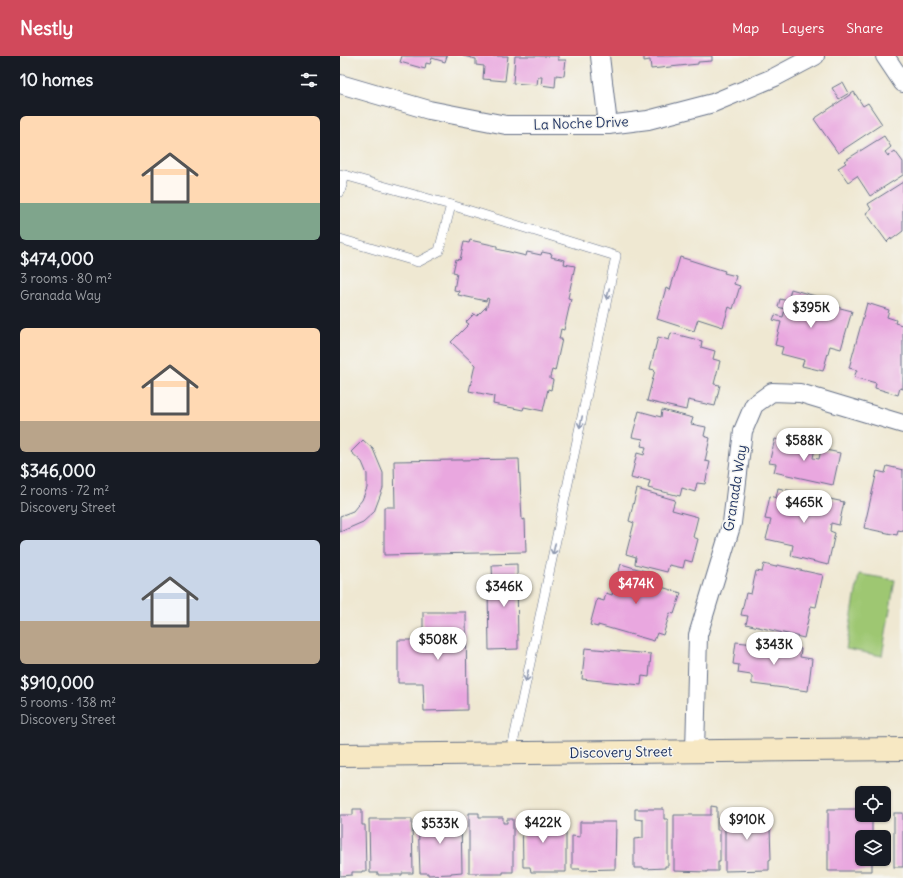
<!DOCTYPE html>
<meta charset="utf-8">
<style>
:root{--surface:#171b24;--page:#20242c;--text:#f1f3f6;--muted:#9ea1a6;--accent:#d1495b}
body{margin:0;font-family:Delius,sans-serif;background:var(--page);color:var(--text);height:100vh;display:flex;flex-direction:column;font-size:15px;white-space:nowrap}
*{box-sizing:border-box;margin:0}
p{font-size:13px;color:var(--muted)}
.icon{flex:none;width:22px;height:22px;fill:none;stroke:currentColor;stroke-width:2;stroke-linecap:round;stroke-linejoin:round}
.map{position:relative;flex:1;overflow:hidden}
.panel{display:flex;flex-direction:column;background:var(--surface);width:340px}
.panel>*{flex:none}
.tools{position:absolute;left:515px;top:730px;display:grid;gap:8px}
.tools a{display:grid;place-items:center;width:36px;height:36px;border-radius:6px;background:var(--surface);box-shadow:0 1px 3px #0004;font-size:20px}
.price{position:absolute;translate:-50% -34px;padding:0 9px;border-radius:14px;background:#fff;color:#222;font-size:13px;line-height:26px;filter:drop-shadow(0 1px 2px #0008)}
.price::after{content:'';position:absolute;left:50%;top:24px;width:12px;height:9px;margin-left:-6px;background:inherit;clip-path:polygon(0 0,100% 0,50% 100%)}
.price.active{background:var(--accent);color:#fff}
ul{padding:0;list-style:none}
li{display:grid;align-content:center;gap:8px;height:212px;padding:0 20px}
li span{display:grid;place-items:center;height:124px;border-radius:6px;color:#555}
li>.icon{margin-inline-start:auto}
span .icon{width:72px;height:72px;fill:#fffc;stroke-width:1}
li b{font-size:17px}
h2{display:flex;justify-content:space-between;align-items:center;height:48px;padding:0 20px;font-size:17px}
header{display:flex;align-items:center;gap:24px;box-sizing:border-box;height:56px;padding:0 20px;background:var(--accent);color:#fff}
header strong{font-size:19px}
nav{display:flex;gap:22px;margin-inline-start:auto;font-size:14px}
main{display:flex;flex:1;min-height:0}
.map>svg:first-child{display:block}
.garden{fill:#9ec772;stroke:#5c7b68}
.building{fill:#e9a7df}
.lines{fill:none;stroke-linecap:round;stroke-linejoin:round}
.lane-casing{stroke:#657087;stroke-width:10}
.street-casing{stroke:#657087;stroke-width:20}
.secondary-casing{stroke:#657087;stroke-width:24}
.lane{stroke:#fff;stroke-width:9}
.street{stroke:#fff;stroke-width:18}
.secondary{stroke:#f7e8c3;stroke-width:22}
.oneway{stroke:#8d97ae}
.labels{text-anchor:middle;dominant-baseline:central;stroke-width:3;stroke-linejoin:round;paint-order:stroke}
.street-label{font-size:14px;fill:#1b2f5e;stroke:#f6f6f2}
</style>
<header>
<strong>Nestly</strong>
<nav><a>Map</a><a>Layers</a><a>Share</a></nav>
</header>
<main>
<section class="panel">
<h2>10 homes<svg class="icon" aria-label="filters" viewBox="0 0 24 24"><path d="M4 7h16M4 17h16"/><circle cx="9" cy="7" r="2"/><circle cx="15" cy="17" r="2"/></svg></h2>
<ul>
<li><span style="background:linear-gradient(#ffd9b3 70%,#7fa58c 0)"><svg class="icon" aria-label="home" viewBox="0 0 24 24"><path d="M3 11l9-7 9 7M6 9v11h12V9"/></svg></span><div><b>$474,000</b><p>3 rooms · 80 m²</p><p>Granada Way</p></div></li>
<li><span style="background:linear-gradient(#ffd9b3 75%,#b9a48a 0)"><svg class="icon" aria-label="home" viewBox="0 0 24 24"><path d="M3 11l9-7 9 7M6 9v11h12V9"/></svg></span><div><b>$346,000</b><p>2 rooms · 72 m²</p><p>Discovery Street</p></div></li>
<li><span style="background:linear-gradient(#c9d6e8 65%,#b9a48a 0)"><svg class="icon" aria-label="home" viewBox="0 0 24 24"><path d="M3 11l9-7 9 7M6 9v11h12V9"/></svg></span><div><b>$910,000</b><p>5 rooms · 138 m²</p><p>Discovery Street</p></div></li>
</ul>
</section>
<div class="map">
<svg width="563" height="822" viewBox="0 0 563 822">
<rect width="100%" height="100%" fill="#f6f6f2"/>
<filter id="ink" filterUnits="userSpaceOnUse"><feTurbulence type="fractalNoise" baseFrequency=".025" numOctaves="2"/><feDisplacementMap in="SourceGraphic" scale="8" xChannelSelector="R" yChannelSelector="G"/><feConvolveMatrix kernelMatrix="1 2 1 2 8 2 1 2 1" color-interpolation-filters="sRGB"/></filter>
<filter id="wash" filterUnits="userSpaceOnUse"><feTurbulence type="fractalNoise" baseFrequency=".012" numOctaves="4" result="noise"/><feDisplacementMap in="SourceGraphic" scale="16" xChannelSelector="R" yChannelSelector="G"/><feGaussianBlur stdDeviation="0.9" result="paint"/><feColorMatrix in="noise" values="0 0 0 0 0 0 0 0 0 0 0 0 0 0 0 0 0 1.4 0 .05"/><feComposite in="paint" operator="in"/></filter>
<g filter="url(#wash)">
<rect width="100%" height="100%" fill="#efe8d2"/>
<!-- garden -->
<polygon class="garden" points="519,518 555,524 542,600 506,593"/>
<g id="blocks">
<!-- building -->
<g class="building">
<polygon points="62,0 107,0 105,6 92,2 90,8 86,7 85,13 60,6"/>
<polygon points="123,0 168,0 165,25 143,23 144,10 136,9 136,3"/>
<polygon points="175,0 218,0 218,4 226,4 224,20 216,19 215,31 201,29 202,21 198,21 197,29 173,27"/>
<polygon points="304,0 372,0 372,5 358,6 358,8 311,13 310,4 304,5"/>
<polygon points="503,26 509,37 499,43 492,32"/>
<polygon points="514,36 523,50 528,47 542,68 498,97 474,63"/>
<polygon points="544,80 551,91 545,96 548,100 555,95 563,106 563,119 530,140 517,120 508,126 498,112 506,107 504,105"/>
<polygon points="563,126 563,175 551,184 551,182 547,186 526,157 531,153 528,148"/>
<polygon points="130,184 157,190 157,193 186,200 187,196 201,199 202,196 212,198 211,201 225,204 224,208 235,210 228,242 231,243 224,274 221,273 219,283 222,283 215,315 212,314 210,321 210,323 213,324 211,334 208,333 203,355 184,351 183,354 153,348 154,340 129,335 135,309 111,286 129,268 126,266 134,258 137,260 146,251 146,253 149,243 147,242 146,245 118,239 119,235 114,234 117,217 113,216 116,203 120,204 124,186 129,187"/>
<polygon points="340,201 385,215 384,217 396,220 394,228 400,230 393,253 389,251 383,271 358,263 354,275 317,263 326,232 330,234"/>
<polygon points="451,233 482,242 481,247 512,255 501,293 490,290 483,315 462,310 464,304 441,298 443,291 435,289 441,266 433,264 435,259 443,261 445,253 438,251 440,243 448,245"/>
<polygon points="527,247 549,254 547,261 556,264 555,267 562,269 563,266 563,333 560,332 558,339 535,332 536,327 514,321 517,314 509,312"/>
<polygon points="331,277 362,285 361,291 375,295 373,303 380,305 374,328 380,329 375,350 348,344 346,354 307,345 315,314 310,313 318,281 329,284"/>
<polygon points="322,354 353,362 351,368 366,371 364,380 370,382 365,405 370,406 365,428 357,427 355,436 342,432 340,440 308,432 310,425 299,422 298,424 291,422 297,397 304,399 306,391 301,390 303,383 292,381 299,355 321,361"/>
<polygon points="435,383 475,392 473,402 479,403 481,393 500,397 493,429 434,416 436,408 429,407"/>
<polygon points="23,384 33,393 43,417 43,432 34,456 23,466 0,476 0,460 13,455 22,444 27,432 27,418 22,406 11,396"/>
<polygon points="179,403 182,464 185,463 186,496 44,499 44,451 55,451 54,405"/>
<polygon points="547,410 563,414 563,475 558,474 557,479 524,472 537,415 545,417"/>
<polygon points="438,432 504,446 499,469 491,467 490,475 495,477 488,509 451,500 453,489 426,483 431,464 425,463 430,440 436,442"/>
<polygon points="297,433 335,444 332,454 358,461 353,481 358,483 352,506 345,504 343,512 329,509 327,516 295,508 296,501 286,498 294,467 289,465"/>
<polygon points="177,508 178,593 149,594 148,534 153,534 152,509"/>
<polygon points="281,508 318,519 315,529 341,537 334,558 330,557 323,579 317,577 314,585 258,569 258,571 250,569 257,543 264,545 266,537 272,539"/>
<polygon points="424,508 436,511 437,509 483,519 476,551 471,550 464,582 406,568 408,560 401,559 406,537 411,538 416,515 422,516"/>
<polygon points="83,556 126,556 127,654 84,655 83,627 58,627 58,584 83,584"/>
<polygon points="396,586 461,593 460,601 472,603 468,635 412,628 412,620 411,620 411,619 398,617 399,609 393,608"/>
<polygon points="245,592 311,598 309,621 302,620 301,629 242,623"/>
<polygon points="371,750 377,751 377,774 380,774 380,806 378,806 378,815 367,815 367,816 334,815 334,759 371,759"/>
<polygon points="13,753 22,753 22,769 25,769 26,815 22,815 22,816 12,816 12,819 0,820 0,759 13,759"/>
<polygon points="295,753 324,753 324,763 328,763 328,810 325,810 325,812 304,813 304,812 294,812 294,783 303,782 303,764 295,763"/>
<polygon points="488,753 522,753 522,759 532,759 532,781 522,781 522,803 532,803 532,815 488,815"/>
<polygon points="428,755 429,771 430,771 431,803 429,804 429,814 385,815 385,756"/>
<polygon points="129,757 139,757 139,761 163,761 163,767 167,767 167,763 173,763 173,816 163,816 163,818 139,818 139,817 129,817"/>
<polygon points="182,757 215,757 215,777 226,776 226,816 191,816 190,811 183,811"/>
<rect x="554" y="757" width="9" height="54"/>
<polygon points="121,761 122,816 111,817 111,818 88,819 88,817 80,817 78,762"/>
<polygon points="29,763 72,763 73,817 62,817 62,819 38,819 38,817 30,817"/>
<polygon points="240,766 276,766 275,813 240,814 240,813 232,813 232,780 240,781"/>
</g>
</g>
</g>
<g filter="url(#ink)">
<use href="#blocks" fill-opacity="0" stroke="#657087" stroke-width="1"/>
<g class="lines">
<defs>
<g id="lane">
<polyline points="0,118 111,149 276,200 171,697"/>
<polyline points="0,136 5,119"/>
<polyline points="0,183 78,206 99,195 111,149"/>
</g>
<g id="street">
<polyline points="260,0 268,69"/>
<polyline points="545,0 563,27"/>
<polyline points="0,28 89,54 166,69 268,69 308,64 373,47 435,21 475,0"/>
<polyline points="355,695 358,579 392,467 403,375 414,349 432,336 460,337 563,368"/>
</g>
<polyline id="secondary" points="0,699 563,693"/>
</defs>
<!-- lane casing -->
<use href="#lane" class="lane-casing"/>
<!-- street casing -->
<use href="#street" class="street-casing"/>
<!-- secondary casing -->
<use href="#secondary" class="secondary-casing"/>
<!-- lane -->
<use href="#lane" class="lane"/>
<!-- street -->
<use href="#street" class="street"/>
<!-- secondary -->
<use href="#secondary" class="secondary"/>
</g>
<!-- one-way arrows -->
<defs><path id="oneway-shaft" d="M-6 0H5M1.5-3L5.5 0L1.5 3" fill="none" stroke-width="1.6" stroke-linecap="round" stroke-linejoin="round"/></defs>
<g class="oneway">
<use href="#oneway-shaft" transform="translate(268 238) rotate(102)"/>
<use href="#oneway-shaft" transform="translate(241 366) rotate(102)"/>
<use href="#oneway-shaft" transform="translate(214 493) rotate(102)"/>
<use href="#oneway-shaft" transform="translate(187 620) rotate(102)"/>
</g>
</g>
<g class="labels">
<!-- street labels -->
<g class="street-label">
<text transform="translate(241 67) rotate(-2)">La Noche Drive</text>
<text transform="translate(395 432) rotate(-81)">Granada Way</text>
<text transform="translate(281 696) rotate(-1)">Discovery Street</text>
</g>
</g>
</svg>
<div class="tools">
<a><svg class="icon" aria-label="locate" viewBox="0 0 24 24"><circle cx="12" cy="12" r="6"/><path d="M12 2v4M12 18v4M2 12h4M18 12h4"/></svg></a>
<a><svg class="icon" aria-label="layers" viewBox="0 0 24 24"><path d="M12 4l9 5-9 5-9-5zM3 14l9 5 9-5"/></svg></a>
</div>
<b class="price" style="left:471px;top:273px">$395K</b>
<b class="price" style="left:464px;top:406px">$588K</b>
<b class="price" style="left:464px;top:468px">$465K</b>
<b class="price active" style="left:296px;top:549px">$474K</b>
<b class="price" style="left:164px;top:552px">$346K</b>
<b class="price" style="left:98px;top:605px">$508K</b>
<b class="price" style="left:434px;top:610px">$343K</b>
<b class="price" style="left:407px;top:785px">$910K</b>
<b class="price" style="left:203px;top:788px">$422K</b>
<b class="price" style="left:100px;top:789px">$533K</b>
</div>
</main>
